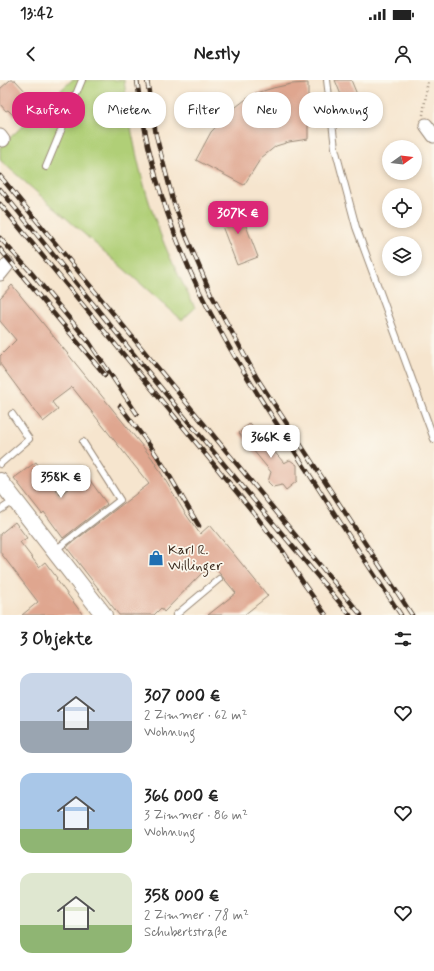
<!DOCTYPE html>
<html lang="de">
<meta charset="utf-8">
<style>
:root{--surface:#fff;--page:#f2f2f2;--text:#222;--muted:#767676;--accent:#db2777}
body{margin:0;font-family:Mynerve,sans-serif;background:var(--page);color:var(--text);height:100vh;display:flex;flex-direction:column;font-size:15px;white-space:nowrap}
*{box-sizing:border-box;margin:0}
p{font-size:13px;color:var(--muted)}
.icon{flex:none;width:22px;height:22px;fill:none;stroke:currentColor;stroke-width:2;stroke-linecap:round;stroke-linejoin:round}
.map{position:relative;height:535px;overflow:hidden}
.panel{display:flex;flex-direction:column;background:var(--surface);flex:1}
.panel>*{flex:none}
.hud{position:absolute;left:12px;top:12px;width:410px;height:36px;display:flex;gap:8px}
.needle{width:26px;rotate:75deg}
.controls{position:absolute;left:382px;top:60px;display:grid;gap:8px}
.controls a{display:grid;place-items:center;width:40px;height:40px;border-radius:50%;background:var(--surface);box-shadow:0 2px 6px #0003;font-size:20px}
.price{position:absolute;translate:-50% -34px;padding:0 9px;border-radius:8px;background:#fff;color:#222;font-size:13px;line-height:26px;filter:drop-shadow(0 1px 2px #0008)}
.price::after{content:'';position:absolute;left:50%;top:24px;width:12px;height:9px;margin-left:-6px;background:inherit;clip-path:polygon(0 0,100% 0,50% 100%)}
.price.on{background:var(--accent);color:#fff}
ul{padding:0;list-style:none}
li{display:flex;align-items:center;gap:12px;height:100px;padding:0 20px}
li span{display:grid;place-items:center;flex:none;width:112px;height:80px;border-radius:12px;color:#555}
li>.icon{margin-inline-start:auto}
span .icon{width:48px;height:48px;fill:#fffc;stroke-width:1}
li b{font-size:17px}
h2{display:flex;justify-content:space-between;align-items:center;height:48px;padding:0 20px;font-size:17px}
.tag{padding:0 14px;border-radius:16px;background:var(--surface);box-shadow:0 2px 6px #0003;font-size:14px;line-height:36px}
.tag.on{background:var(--accent);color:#fff}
.status{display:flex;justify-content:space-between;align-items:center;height:28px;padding:0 20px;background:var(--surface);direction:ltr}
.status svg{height:11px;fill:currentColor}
header{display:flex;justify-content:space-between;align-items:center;height:52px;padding:0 20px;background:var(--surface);font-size:18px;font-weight:800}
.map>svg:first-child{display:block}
.green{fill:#b0cf77;stroke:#767c4a}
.building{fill:#dfa68f}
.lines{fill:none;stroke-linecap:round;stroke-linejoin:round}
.service-casing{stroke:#988876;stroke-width:8}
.minor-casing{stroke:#988876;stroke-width:15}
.tertiary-casing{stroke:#988876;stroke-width:18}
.path{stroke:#988876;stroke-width:2.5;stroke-dasharray:1 3;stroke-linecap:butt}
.service{stroke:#fff;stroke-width:6}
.minor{stroke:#fff;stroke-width:13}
.tertiary{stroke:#fff;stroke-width:16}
.rail-casing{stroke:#3b2a1e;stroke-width:4.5}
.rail{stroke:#fbf7ec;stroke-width:3;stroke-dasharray:9;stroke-linecap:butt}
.labels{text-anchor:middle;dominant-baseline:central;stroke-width:3.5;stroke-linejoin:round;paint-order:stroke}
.poi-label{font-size:14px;fill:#3b2a1e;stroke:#fbf7ec;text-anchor:start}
</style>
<div class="status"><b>13:42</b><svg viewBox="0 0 49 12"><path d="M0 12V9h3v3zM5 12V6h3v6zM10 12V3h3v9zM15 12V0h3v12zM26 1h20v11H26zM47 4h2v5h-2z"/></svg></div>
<header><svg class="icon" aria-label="back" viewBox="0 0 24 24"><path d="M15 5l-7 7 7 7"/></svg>Nestly<svg class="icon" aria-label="person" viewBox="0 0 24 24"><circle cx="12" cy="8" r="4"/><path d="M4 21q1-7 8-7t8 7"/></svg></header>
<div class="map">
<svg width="434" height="535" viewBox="0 0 434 535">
<rect width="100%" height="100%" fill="#fbf7ec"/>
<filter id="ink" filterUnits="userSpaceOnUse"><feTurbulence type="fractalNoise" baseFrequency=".025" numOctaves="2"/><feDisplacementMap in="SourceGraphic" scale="8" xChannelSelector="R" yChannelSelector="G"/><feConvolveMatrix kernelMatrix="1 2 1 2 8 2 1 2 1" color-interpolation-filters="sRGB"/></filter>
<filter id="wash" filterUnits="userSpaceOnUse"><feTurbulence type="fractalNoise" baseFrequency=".012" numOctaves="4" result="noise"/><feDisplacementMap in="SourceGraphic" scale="16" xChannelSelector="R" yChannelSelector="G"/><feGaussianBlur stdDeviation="0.9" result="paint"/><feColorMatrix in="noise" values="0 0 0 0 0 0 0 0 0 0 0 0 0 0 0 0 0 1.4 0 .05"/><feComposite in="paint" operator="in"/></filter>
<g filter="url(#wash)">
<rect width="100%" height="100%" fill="#f6e5ce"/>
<!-- green -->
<path class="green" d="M72,0H124C130,49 139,96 156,142C166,172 181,200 195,228L182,240L0,80V67Z"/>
<g id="blocks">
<!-- building -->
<g class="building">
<polygon points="10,0 15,0 27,13 16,22 22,29 14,36 8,30 6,31 0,24 0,9"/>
<polygon points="335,0 351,0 361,24 347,30"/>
<polygon points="308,3 308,59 289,62 276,66 261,78 244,105 196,80 211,52 232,30 245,20 257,13 273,8 291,4"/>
<polygon points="238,125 258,177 237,185 217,133"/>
<polygon points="12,205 152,378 185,433 200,454 210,445 268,516 244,535 208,535 236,513 215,488 202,493 164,532 161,528 154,535 119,535 67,468 69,465 149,404 72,307 52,322 58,330 43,342 0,284 0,276 16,260 0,241 0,218"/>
<polygon points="250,343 284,383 290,380 297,385 297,401 286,410 282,405 273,407 268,402 271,392 239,353"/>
<polygon points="36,382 60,415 86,395 107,424 63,458 44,432 42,434 14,398"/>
<polygon points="15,442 27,458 20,462 39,487 45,482 57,498 56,499 83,535 22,535 38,522 0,472 0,454"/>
</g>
</g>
</g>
<g filter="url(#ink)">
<use href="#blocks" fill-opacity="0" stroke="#988876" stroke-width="1"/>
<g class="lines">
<defs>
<g id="service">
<polyline points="327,0 335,68 356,147 434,359"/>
<polyline points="46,87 82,0"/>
<polyline points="0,384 29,359 12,334"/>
<polyline points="0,430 14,421"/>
<polyline points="54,471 120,420 83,362"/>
<polyline points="176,535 219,499"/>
</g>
<g id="minor">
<polyline points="426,45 434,56"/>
<polyline points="0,56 3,60"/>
<polyline points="0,194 8,184"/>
</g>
<polyline id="tertiary" points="0,401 104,535"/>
</defs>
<!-- service casing -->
<use href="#service" class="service-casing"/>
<!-- minor casing -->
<use href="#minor" class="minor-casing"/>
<!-- tertiary casing -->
<use href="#tertiary" class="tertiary-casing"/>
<!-- path -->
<polyline class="path" points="423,35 428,0"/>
<!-- service -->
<use href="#service" class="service"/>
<!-- minor -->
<use href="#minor" class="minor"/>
<!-- tertiary -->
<use href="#tertiary" class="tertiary"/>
<defs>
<g id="rail">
<path d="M137,0C147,89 178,177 222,254C244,295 270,333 295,372C330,427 365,481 401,535"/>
<polyline points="147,0 156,55 174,124 187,158 211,214 257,298 412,535"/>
<polyline points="0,96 361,535"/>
<polyline points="0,109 187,340 350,535"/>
<polyline points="0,124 253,432 283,471 304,504 326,535"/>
<polyline points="0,158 29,190 89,262 137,334"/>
<polyline points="0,169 105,295"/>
<polyline points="120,326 151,367 165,388 199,446"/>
</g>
</defs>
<!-- rail casing -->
<use href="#rail" class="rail-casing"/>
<!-- rail -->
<use href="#rail" class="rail"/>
</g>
</g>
<!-- icons -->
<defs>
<symbol id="shop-bare" viewBox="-9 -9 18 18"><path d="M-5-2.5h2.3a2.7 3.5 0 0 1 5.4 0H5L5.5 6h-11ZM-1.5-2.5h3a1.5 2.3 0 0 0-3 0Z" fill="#1f6fb2" stroke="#fbf7ec" stroke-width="2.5" paint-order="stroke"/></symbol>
</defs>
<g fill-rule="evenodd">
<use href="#shop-bare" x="145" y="467" width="22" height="22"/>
</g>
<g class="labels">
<!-- poi labels -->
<g class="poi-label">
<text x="168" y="470">Karl R.<tspan x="168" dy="16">Willinger</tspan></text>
</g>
</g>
</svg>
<div class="controls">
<a><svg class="needle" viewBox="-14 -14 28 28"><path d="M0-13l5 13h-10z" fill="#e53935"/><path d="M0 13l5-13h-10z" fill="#767676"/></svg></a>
<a><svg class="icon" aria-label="locate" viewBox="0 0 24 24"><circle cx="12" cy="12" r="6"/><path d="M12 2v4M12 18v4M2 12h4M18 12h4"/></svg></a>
<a><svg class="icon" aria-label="layers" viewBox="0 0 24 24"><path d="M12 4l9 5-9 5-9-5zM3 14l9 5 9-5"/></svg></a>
</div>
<b class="price on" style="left:238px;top:155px">307K €</b>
<b class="price" style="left:271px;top:379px">366K €</b>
<b class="price" style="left:61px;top:419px">358K €</b>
<div class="hud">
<a class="tag on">Kaufen</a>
<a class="tag">Mieten</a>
<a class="tag">Filter</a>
<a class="tag">Neu</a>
<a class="tag">Wohnung</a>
</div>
</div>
<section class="panel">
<h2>3 Objekte<svg class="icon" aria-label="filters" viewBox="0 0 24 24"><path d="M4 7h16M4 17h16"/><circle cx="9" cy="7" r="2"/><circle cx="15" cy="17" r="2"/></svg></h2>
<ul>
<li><span style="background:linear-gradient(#c9d6e8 60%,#9aa5b1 0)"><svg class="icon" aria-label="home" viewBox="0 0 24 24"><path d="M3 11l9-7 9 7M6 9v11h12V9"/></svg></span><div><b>307 000 €</b><p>2 Zimmer · 62 m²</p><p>Wohnung</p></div><svg class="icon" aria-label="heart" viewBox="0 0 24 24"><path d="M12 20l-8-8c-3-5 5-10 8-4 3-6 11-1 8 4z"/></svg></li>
<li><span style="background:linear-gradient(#a9c7e8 70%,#8fb573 0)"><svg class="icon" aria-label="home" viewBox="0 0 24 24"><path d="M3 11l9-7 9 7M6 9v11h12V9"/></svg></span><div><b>366 000 €</b><p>3 Zimmer · 86 m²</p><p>Wohnung</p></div><svg class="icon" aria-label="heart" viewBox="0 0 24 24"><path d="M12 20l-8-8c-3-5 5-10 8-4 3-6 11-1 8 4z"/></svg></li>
<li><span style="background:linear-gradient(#dfe7d0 65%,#8fb573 0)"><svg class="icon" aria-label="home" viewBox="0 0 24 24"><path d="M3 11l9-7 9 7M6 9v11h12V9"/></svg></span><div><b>358 000 €</b><p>2 Zimmer · 78 m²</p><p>Schubertstraße</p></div><svg class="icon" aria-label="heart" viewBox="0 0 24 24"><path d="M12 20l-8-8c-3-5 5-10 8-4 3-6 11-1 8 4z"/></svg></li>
</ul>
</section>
